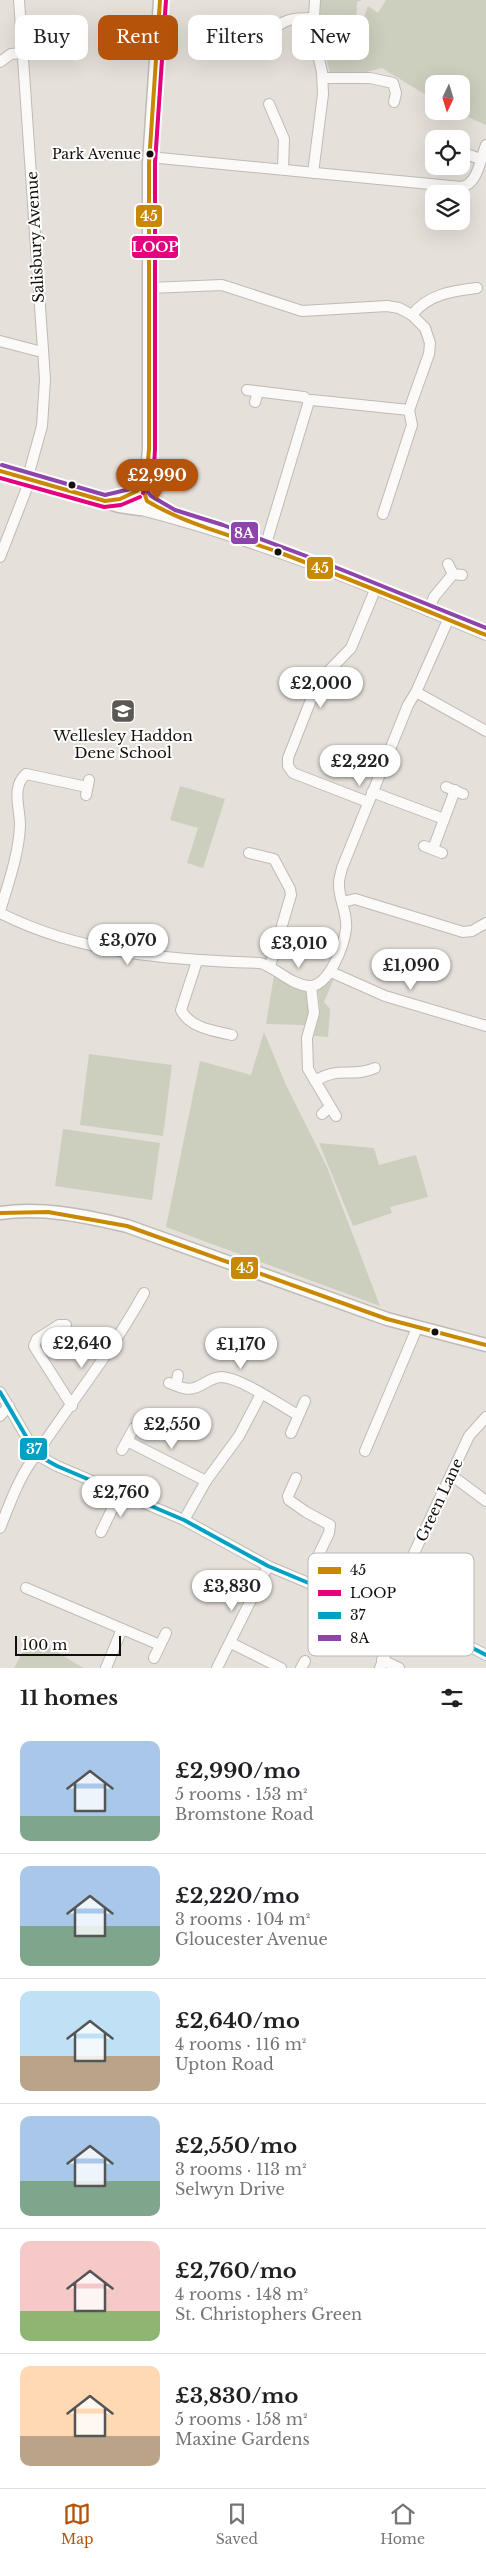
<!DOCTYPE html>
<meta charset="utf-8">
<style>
:root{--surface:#fff;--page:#f6f6f6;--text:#202124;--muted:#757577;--line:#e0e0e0;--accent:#b45309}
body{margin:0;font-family:"Libre Baskerville",serif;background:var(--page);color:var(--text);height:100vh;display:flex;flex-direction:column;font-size:19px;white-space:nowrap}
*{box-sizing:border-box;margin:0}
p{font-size:16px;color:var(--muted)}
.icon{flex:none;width:28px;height:28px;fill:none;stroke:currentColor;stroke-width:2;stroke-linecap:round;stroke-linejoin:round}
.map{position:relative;height:1668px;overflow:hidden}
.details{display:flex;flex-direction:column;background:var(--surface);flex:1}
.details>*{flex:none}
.hud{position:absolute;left:15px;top:15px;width:456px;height:45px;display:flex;gap:10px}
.needle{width:32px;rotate:184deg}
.fabs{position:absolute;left:425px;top:75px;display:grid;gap:10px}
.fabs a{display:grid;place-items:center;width:45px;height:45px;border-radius:10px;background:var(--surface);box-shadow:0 5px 20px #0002;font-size:25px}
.scale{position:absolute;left:15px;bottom:12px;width:106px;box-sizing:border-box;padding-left:5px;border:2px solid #130f0c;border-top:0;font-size:14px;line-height:18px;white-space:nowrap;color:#130f0c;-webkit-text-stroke:4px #fff;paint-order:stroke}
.price{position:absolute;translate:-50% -42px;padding:0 11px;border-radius:18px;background:#fff;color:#222;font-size:16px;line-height:32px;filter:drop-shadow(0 1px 2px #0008)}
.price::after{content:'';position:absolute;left:50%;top:30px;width:15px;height:11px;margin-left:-8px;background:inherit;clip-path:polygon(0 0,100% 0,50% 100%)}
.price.on{background:var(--accent);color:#fff}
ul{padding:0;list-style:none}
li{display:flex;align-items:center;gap:15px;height:125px;padding:0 20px}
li+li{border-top:1px solid var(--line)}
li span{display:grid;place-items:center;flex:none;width:140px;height:100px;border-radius:10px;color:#555}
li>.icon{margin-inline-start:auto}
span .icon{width:60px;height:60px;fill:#fffc;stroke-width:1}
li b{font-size:21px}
h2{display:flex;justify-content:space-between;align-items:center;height:60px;padding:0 20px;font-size:21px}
.chip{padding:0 18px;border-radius:10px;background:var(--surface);box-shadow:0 5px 20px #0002;font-size:18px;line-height:45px}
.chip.on{background:var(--accent);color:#fff}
.dock{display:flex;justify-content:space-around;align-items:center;height:70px;border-top:1px solid var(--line);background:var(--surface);font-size:14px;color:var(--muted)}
.dock a{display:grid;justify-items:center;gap:2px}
.dock .on{color:var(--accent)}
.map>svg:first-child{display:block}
.green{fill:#cccebe}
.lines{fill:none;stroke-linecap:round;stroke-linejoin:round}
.minor-casing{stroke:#bebab5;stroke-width:12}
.major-casing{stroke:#bebab5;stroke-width:15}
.minor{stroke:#fbfaf9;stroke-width:10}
.major{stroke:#fbfaf9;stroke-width:12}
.bus-1-casing{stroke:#fff;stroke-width:8}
.bus-2-casing{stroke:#fff;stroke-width:8}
.bus-3-casing{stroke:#fff;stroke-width:8}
.bus-4-casing{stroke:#fff;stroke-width:8}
.bus-1{stroke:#c98802;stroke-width:4}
.bus-2{stroke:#e5007d;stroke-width:4}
.bus-3{stroke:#01a1c4;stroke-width:4}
.bus-4{stroke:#8e44ad;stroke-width:4}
.bus-dot{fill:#130f0c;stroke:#fff;stroke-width:2}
.labels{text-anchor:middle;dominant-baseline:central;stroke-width:4;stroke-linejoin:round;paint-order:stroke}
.bus-label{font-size:14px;fill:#130f0c;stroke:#fff;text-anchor:end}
.street-label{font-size:15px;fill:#130f0c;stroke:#fff}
.poi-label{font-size:15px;fill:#130f0c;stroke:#fff}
.key{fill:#fff;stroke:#b8b7b6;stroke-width:1}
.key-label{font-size:14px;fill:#130f0c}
.line-badge{stroke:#fff;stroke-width:2}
.badge-label{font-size:14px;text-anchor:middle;font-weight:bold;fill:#fff}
</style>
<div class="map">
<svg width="486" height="1668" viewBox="0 0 486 1668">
<rect width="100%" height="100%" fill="#e6e0da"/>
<!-- green -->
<g class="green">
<polygon points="320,0 362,0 357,2 356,25 361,52 366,36 364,17 368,6 378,13 386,0 486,0 486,125 454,111 461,111 461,84 434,84 434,100 382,68 358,74 330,74 318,22"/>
<polygon points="180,786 225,799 203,868 187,863 198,828 170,820"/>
<polygon points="274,975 288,984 306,992 309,1011 305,1025 266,1024"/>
<polygon points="334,978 324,1002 330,1009 328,1037 314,1036 320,1010 318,989"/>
<polygon points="264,1032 286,1085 327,1167 380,1306 166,1227 200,1061 251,1075"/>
<polygon points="89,1054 172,1065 163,1136 80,1125"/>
<polygon points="63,1129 160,1143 152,1200 55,1186"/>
<polygon points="319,1143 374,1148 379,1165 416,1155 428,1197 390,1207 392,1213 353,1226"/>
<polygon points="31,1636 80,1666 84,1668 14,1668"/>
</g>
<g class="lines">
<defs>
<g id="minor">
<polyline points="19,0 45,379 42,426 29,473"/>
<path d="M270,34C283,18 294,18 313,18"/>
<polyline points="0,62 11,54 23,53"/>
<polyline points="323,78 370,78 393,83 396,93 394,102"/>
<polyline points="269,104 284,139 283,169"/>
<polyline points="461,152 480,159"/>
<path d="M149,157L461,187C478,184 480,160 486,145"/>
<polyline points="313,173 323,94 322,72 313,33 315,0"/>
<polyline points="149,288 222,285 302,311 387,306 399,308 412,315 425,328 430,343 429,354 409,410 312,400 309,401 265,547"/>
<path d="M412,315C428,294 453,291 477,288"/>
<polyline points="0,341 42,352"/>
<polyline points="247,390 304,397 309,401"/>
<polyline points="255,402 258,392"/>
<path d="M137,509C257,539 372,587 486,635"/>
<polyline points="383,514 412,425 409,410"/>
<polyline points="0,557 30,480"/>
<polyline points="448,564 453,574 462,575"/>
<polyline points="428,611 434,597 453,574"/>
<polyline points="416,692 486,731"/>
<polyline points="446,787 463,794"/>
<polyline points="372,792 444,819"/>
<polyline points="86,795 89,780"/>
<polyline points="368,802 293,773 288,766 288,758 318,682 351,648 375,590"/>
<polyline points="424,846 442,853"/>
<polyline points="433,849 455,790"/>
<polyline points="249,853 274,859 290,889 291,895 270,966"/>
<polyline points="343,902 355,899 463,932 472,931 486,923"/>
<path d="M0,911C8,884 19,854 20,825C20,808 11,787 26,774L87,787"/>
<path d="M0,913C81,954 171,960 260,963C277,968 291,985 309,986C329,987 344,945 346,929C348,913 338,898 339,883C339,878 341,873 342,868L408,705L416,692L448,620"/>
<path d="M197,961L181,1010C190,1028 214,1031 232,1035"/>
<polyline points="331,972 385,996 486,1026"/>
<polyline points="311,986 314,1013 307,1038 308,1069 336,1116"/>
<path d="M315,1081C338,1066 353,1078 375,1068"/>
<polyline points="322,1114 330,1107"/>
<polyline points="66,1325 59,1325 37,1339 34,1346 72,1406"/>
<path d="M169,1383C176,1385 186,1391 194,1388C205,1385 210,1377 222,1377C241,1378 280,1405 298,1415"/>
<polyline points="176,1385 178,1375"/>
<polyline points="0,1392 37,1455 57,1466 184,1520 268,1566 385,1615 459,1641 486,1655"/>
<polyline points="0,1416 9,1406"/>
<polyline points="291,1433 305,1401"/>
<polyline points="127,1441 206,1481"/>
<polyline points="122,1450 134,1428"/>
<polyline points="365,1451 417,1328"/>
<polyline points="451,1475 486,1501"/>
<polyline points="296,1478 288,1496 289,1500 306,1512 330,1525 329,1533 317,1558 323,1577 321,1587"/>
<polyline points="184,1520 206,1481 239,1436 261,1394"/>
<path d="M0,1528C9,1506 17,1482 31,1462C68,1406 111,1353 144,1293"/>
<polyline points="101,1532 120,1493"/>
<polyline points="26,1588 160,1645"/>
<polyline points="385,1615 469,1436 486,1417"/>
<polyline points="231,1643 281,1668"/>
<polyline points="154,1658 166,1633"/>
<polyline points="382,1660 399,1668"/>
<polyline points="106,1668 122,1629"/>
<polyline points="217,1668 268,1566"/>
<polyline points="301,1668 305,1661"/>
<polyline points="380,1668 399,1620"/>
</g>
<g id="major">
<polyline points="0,471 119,506 140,509 147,501 144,493 137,491 120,499 105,501"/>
<polyline points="145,495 149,449 149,163 160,0"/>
<path d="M0,1213C43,1207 86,1216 127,1226L387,1319L486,1345"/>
</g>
</defs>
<!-- minor casing -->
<use href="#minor" class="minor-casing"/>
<!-- major casing -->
<use href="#major" class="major-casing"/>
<!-- minor -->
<use href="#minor" class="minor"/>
<!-- major -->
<use href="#major" class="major"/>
<defs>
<g id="bus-1">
<path d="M160,0L149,163V449L145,495L147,501C187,525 234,536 278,552C348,578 417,607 486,635"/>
<polyline points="0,471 105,501 120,499 137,491 148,466"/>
<polyline points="0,1213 48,1212 127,1226 387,1319 486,1345"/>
</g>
<g id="bus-2">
<polyline points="0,478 104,507 121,505 140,497"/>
<polyline points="143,493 154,467 155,449 155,163 166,0"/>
</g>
<polyline id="bus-3" points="0,1392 37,1455 57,1466 184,1520 268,1566 385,1615 459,1641 486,1655"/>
<polyline id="bus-4" points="2,465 105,495 143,486 151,496 175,510 223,525 325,563 486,628"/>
</defs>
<!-- bus-1 casing -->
<use href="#bus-1" class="bus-1-casing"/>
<!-- bus-2 casing -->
<use href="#bus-2" class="bus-2-casing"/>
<!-- bus-3 casing -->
<use href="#bus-3" class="bus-3-casing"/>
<!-- bus-4 casing -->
<use href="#bus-4" class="bus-4-casing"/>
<!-- bus-1 -->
<use href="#bus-1" class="bus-1"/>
<!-- bus-2 -->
<use href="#bus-2" class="bus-2"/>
<!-- bus-3 -->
<use href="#bus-3" class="bus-3"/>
<!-- bus-4 -->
<use href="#bus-4" class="bus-4"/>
</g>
<!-- icons -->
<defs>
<symbol id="school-square" viewBox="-11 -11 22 22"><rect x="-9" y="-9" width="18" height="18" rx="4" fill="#5d5854" stroke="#fff"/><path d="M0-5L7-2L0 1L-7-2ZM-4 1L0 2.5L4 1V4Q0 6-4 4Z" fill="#fff"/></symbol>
</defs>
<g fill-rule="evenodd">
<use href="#school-square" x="109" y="697" width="28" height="28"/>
</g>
<!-- markers -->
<g class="bus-dot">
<circle cx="150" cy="154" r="4.5"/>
<circle cx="72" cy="485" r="4.5"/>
<circle cx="278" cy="552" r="4.5"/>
<circle cx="435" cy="1332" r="4.5"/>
</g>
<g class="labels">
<!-- bus labels -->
<g class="bus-label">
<text x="141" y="154">Park Avenue</text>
</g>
<!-- street labels -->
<g class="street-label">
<text transform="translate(35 237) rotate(-93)">Salisbury Avenue</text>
<text transform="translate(439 1500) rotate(-65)">Green Lane</text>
</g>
<!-- poi labels -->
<g class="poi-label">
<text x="123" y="735">Wellesley Haddon<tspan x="123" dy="17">Dene School</tspan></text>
</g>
</g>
<!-- legend -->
<rect x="308" y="1553" width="166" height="103" rx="8" class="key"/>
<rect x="318" y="1567" width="23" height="7" fill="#c98802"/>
<rect x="318" y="1590" width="23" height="6" fill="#e5007d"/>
<rect x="318" y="1612" width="23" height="7" fill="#01a1c4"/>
<rect x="318" y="1635" width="23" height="6" fill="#8e44ad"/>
<g class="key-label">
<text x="350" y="1575">45</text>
<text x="350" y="1598">LOOP</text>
<text x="350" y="1620">37</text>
<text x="350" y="1643">8A</text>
</g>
<g class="line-badge">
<rect x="135" y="204" width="28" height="24" rx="5" fill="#c98802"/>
<rect x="131" y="235" width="48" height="24" rx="5" fill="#e5007d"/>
<rect x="230" y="521" width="29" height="24" rx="5" fill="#8e44ad"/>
<rect x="306" y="556" width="28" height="24" rx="5" fill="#c98802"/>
<rect x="230" y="1256" width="29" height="24" rx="5" fill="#c98802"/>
<rect x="19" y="1437" width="29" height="24" rx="5" fill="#01a1c4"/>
</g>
<g class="badge-label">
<text x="149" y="221">45</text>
<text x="155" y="252">LOOP</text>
<text x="244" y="538">8A</text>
<text x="320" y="573">45</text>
<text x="245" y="1273">45</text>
<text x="34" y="1454">37</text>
</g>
</svg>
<div class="fabs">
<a><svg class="needle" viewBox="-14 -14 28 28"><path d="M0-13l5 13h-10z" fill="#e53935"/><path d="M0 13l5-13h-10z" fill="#757577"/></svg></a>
<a><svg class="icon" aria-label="locate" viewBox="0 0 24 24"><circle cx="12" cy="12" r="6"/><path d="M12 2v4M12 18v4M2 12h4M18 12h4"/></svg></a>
<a><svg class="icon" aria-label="layers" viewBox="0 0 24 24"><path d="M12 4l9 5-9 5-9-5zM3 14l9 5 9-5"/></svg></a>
</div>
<div class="scale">100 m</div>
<b class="price on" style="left:157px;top:501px">£2,990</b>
<b class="price" style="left:321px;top:709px">£2,000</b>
<b class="price" style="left:360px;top:787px">£2,220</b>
<b class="price" style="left:128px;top:966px">£3,070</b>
<b class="price" style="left:299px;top:969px">£3,010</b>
<b class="price" style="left:411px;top:991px">£1,090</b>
<b class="price" style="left:82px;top:1369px">£2,640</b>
<b class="price" style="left:241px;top:1370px">£1,170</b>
<b class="price" style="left:172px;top:1450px">£2,550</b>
<b class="price" style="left:121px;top:1518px">£2,760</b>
<b class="price" style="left:232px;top:1612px">£3,830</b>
<div class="hud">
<a class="chip">Buy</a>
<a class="chip on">Rent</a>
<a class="chip">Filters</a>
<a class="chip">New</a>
</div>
</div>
<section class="details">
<h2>11 homes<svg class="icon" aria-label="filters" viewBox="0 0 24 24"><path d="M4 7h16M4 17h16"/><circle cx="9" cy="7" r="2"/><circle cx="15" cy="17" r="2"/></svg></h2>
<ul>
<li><span style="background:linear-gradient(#a9c7e8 75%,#7fa58c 0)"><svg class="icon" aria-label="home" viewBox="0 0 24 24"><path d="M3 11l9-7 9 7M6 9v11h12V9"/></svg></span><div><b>£2,990/mo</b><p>5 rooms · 153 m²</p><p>Bromstone Road</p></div></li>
<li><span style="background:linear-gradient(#a9c7e8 60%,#7fa58c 0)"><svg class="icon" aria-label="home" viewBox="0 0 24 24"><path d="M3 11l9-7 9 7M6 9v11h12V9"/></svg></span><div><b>£2,220/mo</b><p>3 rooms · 104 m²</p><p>Gloucester Avenue</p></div></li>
<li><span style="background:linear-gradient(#bfe0f5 65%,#b9a48a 0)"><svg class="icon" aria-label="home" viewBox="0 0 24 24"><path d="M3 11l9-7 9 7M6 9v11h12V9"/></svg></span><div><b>£2,640/mo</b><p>4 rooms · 116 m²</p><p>Upton Road</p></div></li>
<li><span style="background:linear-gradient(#a9c7e8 65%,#7fa58c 0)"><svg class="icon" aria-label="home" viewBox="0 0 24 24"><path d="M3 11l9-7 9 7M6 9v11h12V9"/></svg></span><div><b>£2,550/mo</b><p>3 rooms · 113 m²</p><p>Selwyn Drive</p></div></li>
<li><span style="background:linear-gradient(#f6c9c9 70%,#8fb573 0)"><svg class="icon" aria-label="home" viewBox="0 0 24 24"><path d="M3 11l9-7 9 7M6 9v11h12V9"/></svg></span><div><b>£2,760/mo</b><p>4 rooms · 148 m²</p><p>St. Christophers Green</p></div></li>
<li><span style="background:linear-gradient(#ffd9b3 70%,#b9a48a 0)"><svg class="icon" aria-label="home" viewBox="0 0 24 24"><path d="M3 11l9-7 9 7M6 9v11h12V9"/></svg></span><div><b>£3,830/mo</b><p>5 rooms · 158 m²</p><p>Maxine Gardens</p></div></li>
</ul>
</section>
<nav class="dock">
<a class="on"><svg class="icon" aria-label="map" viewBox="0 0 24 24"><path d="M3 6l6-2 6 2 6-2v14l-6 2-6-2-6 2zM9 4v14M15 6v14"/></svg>Map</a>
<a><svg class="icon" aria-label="saved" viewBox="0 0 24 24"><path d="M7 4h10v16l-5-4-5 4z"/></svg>Saved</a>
<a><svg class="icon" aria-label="home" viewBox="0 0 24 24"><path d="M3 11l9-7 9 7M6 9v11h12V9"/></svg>Home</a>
</nav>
